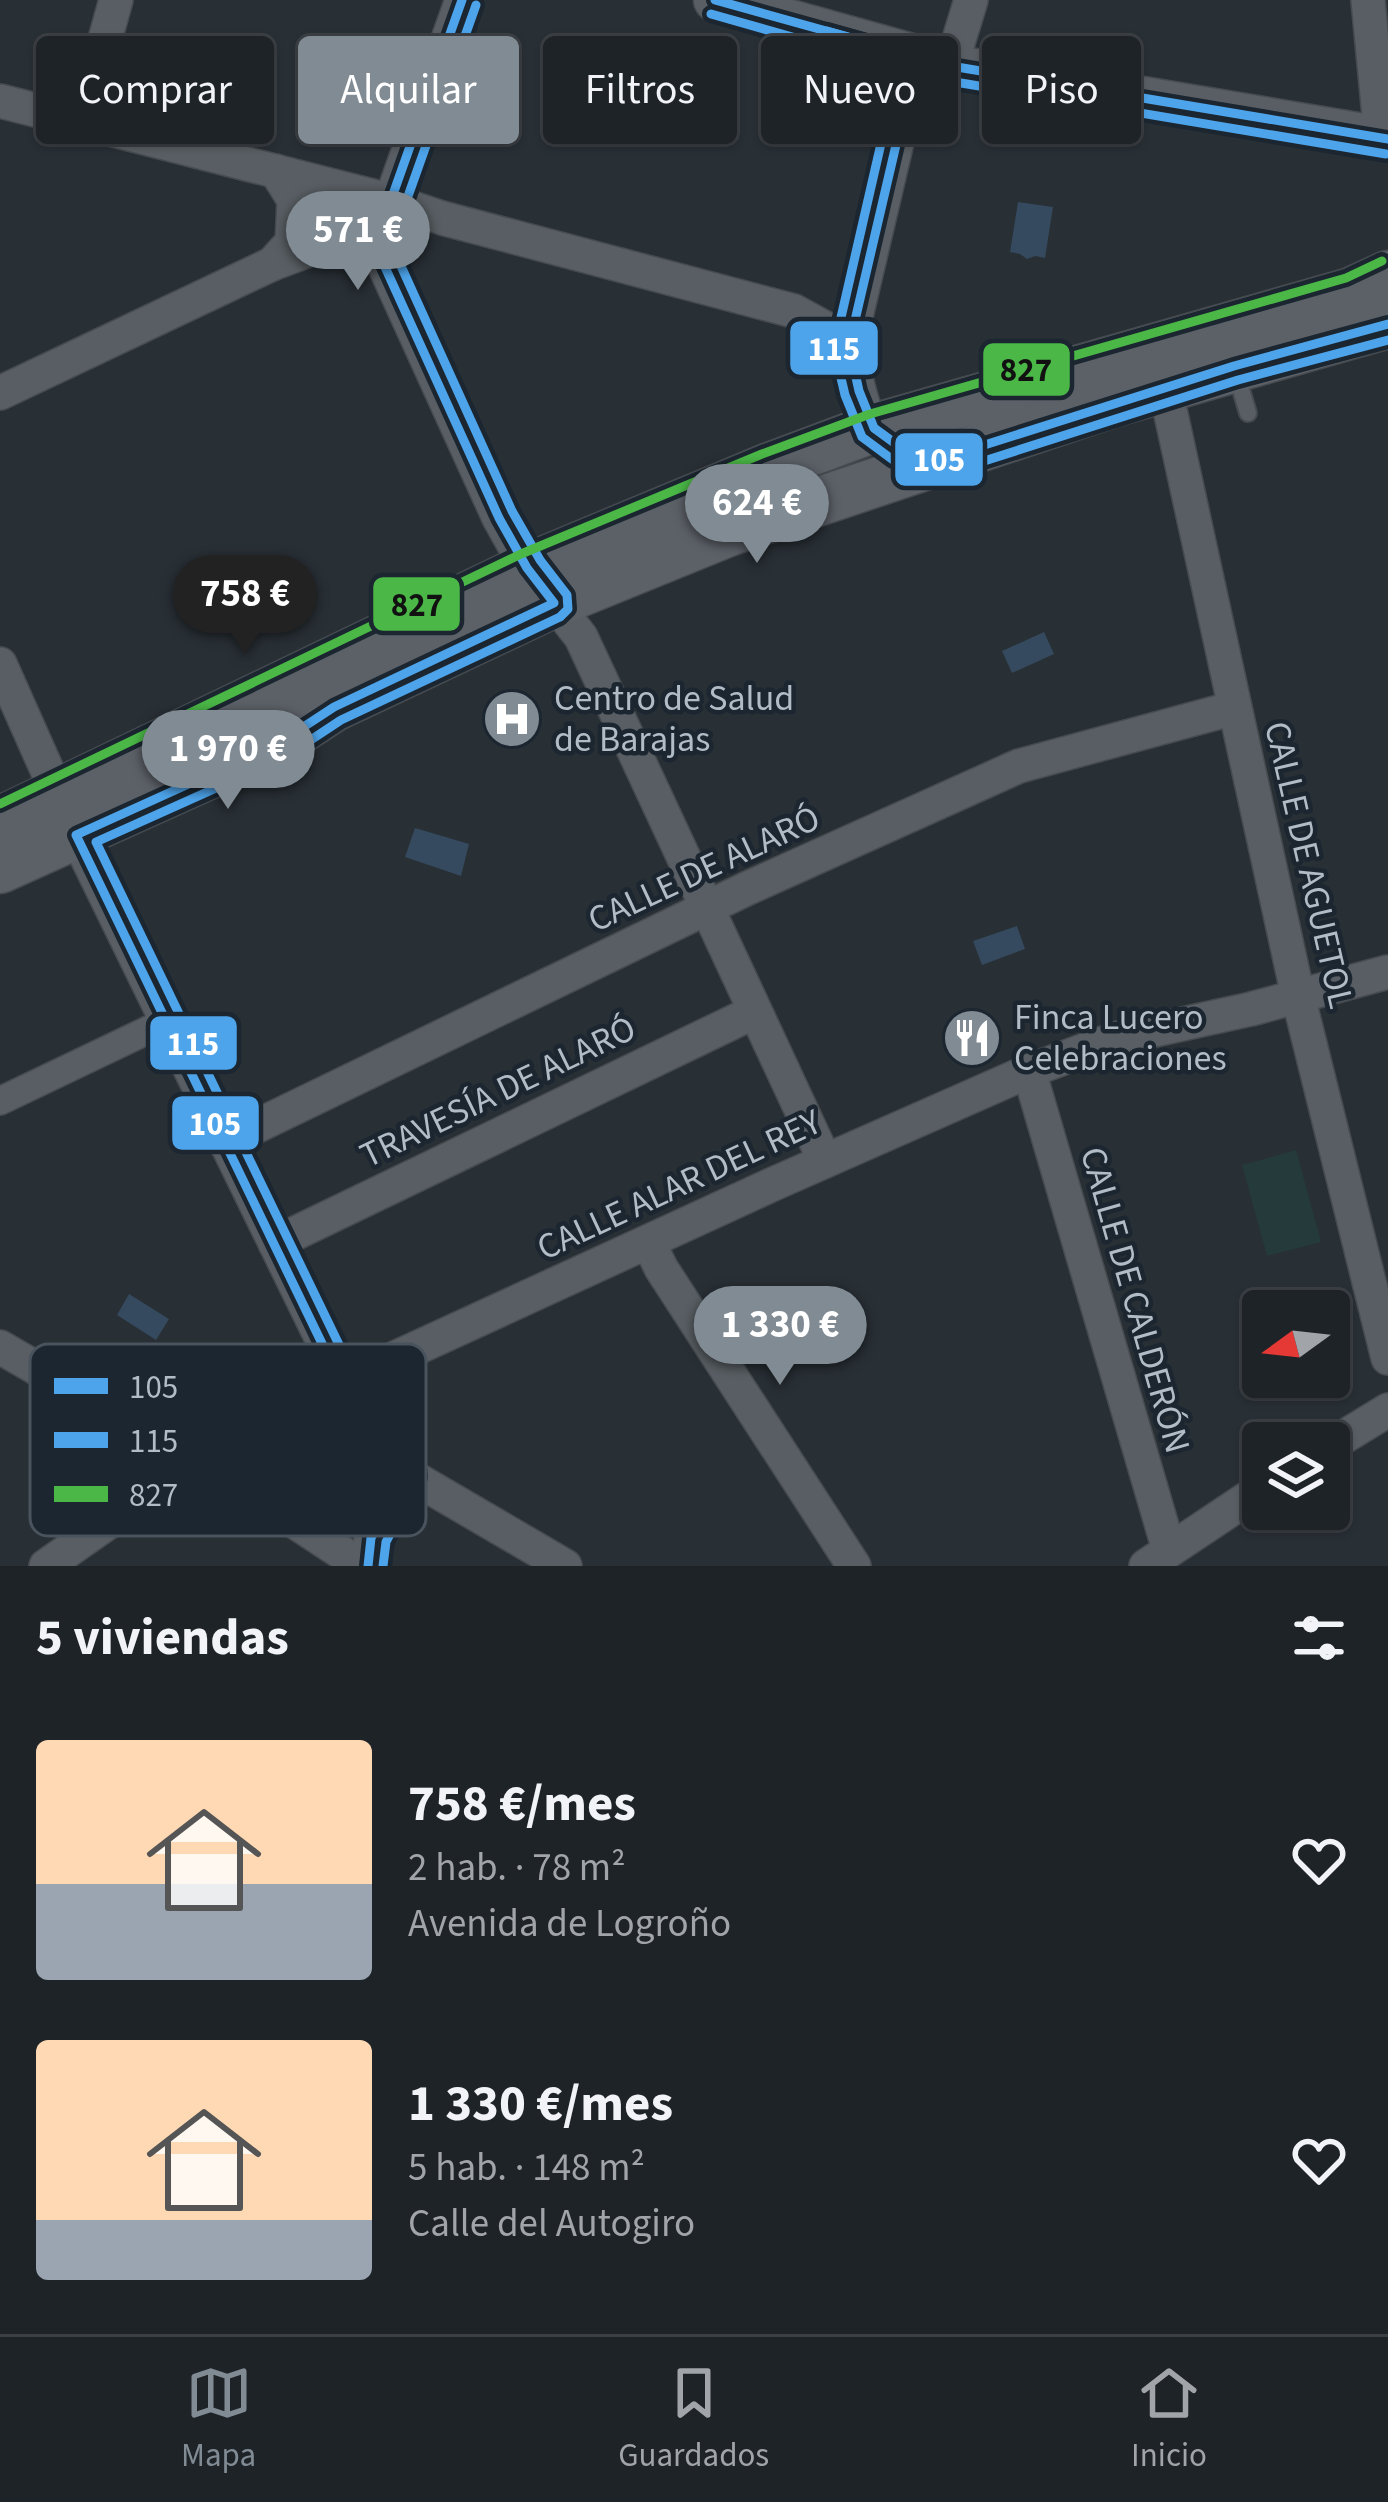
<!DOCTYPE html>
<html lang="es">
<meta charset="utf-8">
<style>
:root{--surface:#1e2328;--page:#2b2f34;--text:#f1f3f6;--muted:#a1a4a8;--line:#3c4045;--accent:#818b94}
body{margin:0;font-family:"Source Sans 3",sans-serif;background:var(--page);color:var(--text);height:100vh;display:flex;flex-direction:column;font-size:45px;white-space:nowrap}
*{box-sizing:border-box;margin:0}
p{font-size:39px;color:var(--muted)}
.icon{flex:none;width:66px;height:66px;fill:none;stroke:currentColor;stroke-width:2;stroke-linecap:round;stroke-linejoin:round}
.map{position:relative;height:1566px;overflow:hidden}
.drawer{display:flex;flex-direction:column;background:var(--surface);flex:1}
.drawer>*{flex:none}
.hud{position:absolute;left:36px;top:36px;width:1317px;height:108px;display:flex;gap:24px}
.needle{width:78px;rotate:255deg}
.tools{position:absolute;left:1242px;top:1290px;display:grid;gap:24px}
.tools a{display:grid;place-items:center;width:108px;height:108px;border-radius:12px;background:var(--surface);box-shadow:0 3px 9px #0004,0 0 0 3px var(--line);font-size:60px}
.price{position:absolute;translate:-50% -102px;padding:0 27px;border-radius:42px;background:var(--accent);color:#fff;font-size:39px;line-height:78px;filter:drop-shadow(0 3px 6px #0008)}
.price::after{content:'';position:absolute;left:50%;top:72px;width:36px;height:27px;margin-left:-18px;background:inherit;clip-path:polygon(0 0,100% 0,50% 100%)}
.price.current{background:#222;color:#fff}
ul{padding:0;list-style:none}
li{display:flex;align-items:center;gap:36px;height:300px;padding:0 36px}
li span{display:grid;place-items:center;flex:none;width:336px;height:240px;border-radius:12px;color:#555}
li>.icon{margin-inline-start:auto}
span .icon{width:144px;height:144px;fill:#fffc;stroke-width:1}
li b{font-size:51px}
h2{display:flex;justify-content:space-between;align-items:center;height:144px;padding:0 36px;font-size:51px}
.pill{padding:0 42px;border-radius:12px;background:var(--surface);box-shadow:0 3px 9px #0004,0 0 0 3px var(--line);font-size:42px;line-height:108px}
.pill.current{background:var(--accent);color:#fff}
.menu{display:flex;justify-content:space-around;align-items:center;height:168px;border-top:3px solid var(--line);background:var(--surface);font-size:33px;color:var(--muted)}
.menu a{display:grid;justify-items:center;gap:6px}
.menu .current{color:var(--accent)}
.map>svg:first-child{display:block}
.green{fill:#253a3b}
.water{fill:#354a5e}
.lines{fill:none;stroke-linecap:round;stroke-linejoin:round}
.service-casing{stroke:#464b50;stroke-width:20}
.pedestrian-casing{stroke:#464b50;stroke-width:30}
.minor-casing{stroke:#464b50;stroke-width:36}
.tertiary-casing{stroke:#464b50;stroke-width:45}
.secondary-casing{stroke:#464b50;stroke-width:51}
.service{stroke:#585e63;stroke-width:16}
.pedestrian{stroke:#585e63;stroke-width:27}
.minor{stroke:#585e63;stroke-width:33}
.tertiary{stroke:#585e63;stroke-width:42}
.secondary{stroke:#5c6168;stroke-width:48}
.bus-1-casing{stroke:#1b2630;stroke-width:18}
.bus-2-casing{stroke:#1b2630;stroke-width:18}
.bus-3-casing{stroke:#1b2630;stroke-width:18}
.bus-1{stroke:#4da4eb;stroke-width:9}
.bus-2{stroke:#4da4eb;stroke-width:9}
.bus-3{stroke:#4ab747;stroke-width:9}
.labels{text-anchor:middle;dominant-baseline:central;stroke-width:9;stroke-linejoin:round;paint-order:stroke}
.poi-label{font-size:36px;fill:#b1bcc7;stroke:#1b2630;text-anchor:start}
.street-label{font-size:36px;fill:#b1bcc7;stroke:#1b2630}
.key{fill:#1b2630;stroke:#48535d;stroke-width:3}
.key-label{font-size:33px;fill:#b1bcc7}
.line-badge{stroke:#1b2630;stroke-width:4.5}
.badge-label{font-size:33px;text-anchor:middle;font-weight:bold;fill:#fff}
.pale-badge-label{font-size:33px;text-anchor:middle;font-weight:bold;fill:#111}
</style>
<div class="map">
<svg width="1388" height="1566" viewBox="0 0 1388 1566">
<rect width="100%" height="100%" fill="#282f35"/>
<!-- green -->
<polygon class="green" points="1296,1150 1321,1242 1267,1256 1242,1165"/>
<!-- water -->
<g class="water">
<polygon points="1018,202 1053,207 1045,258 1035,256 1027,259 1020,254 1010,252"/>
<polygon points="1044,632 1054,654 1012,673 1002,651"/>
<polygon points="415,828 469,844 461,876 405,857"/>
<polygon points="1017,926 1025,949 982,965 973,941"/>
<polygon points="129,1294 169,1319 156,1340 117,1315"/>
</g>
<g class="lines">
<defs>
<polyline id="service" points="1236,373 1248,413"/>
<polyline id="pedestrian" points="0,1101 167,1021"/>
<g id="minor">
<polyline points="462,0 375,245 499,518 527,568 581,637 825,1161"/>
<polyline points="1368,0 1381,137"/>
<polyline points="933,71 951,66 971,0"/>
<path d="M0,101L392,201L442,218L794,311L825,328L849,346C854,367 861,413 875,429C888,445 915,453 934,461"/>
<polyline points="82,122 116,0"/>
<polyline points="272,264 292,242 294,200 276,171"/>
<path d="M849,346L909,91C908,68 892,59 875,45"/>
<polyline points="1165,387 1298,996 1388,1358"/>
<polyline points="0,393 272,264 352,234 375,245"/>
<polyline points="0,664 76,835 380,1458 565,1566"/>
<polyline points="1029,1071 1169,1550"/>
<polyline points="224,1142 748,888 1019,766 1234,708"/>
<polyline points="275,1243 754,1012"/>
<polyline points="649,1243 661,1268 854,1566"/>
<polyline points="0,1347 250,1492 362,1566"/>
<polyline points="1329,1446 1388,1410"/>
<polyline points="46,1566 194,1462 224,1455 358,1375 771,1185 1029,1071 1114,1039 1251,1009 1388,972"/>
<polyline points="368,1566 371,1538 405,1472"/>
<polyline points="1146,1566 1263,1488"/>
</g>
<polyline id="tertiary" points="715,0 951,66 1388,139"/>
<g id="secondary">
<polyline points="0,821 527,568 767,468 874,428 1351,292 1388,275"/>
<polyline points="0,869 279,743 334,707 554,603 731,531 1112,403 1388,324"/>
</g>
</defs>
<!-- service casing -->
<use href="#service" class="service-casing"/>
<!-- pedestrian casing -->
<use href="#pedestrian" class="pedestrian-casing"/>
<!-- minor casing -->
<use href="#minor" class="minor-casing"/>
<!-- tertiary casing -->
<use href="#tertiary" class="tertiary-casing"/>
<!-- secondary casing -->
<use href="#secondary" class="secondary-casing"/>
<!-- service -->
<use href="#service" class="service"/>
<!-- pedestrian -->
<use href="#pedestrian" class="pedestrian"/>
<!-- minor -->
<use href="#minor" class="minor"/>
<!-- tertiary -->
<use href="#tertiary" class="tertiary"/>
<!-- secondary -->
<use href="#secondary" class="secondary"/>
<defs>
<g id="bus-1">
<polyline points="715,0 873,44 901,66 910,85 849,346 859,391 874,428 900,447 934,461 1234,366 1388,324"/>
<polyline points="827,31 951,66 1388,139"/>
<polyline points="368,1566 371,1538 405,1472 380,1458 360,1422 76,835 279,743 334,707 554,603 527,568 499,518 375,245 462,0"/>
</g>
<g id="bus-2">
<polyline points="711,14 866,58 889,76 894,87 834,348 845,395 862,437 893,460 930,475 937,476 1238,380 1388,340"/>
<polyline points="823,45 949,81 1386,154"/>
<path d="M383,1566L386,1542L419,1478C420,1452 400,1459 388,1442C382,1434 378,1424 373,1415L96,842L285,757L341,720L560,617L568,609L567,595L540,560L512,511L391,244L476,5"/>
</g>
<polyline id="bus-3" points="0,804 521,554 762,454 870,414 1346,278 1382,261"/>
</defs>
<!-- bus-1 casing -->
<use href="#bus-1" class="bus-1-casing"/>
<!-- bus-2 casing -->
<use href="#bus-2" class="bus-2-casing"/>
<!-- bus-3 casing -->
<use href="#bus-3" class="bus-3-casing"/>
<!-- bus-1 -->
<use href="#bus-1" class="bus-1"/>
<!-- bus-2 -->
<use href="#bus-2" class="bus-2"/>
<!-- bus-3 -->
<use href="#bus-3" class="bus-3"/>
</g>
<!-- icons -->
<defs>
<symbol id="hospital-disc" viewBox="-11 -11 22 22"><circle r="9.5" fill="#818b94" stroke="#1b2630"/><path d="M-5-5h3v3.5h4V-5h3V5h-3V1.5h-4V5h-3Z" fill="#fff"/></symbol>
<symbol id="restaurant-disc" viewBox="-11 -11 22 22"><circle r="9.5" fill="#818b94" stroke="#1b2630"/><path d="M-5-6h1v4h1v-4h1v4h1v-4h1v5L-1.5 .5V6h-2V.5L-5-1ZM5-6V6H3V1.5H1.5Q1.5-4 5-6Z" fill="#fff"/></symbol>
</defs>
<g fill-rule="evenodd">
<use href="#hospital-disc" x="479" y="686" width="66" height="66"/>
<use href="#restaurant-disc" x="939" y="1005" width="66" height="66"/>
</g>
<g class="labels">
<!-- poi labels -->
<g class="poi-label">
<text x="554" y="698">Centro de Salud<tspan x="554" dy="41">de Barajas</tspan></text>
<text x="1014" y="1017">Finca Lucero<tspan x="1014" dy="41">Celebraciones</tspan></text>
</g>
<!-- street labels -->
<g class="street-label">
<text transform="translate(1309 865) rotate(77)">CALLE DE AGUETOL</text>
<text transform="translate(704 869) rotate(-25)">CALLE DE ALARÓ</text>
<text transform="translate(498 1092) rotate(-26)">TRAVESÍA DE ALARÓ</text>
<text transform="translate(679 1185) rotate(-25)">CALLE ALAR DEL REY</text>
<text transform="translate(1135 1300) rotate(74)">CALLE DE CALDERÓN</text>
</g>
</g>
<!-- legend -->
<rect x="30" y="1344" width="396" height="192" rx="18" class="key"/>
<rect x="54" y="1378" width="54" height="16" fill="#4da4eb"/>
<rect x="54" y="1432" width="54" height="16" fill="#4da4eb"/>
<rect x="54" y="1486" width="54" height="16" fill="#4ab747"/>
<g class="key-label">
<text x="129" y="1398">105</text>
<text x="129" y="1452">115</text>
<text x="129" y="1506">827</text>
</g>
<g class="line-badge">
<rect x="788" y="319" width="92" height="58" rx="12" fill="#4da4eb"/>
<rect x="981" y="341" width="91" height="57" rx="12" fill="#4ab747"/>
<rect x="893" y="431" width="92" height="57" rx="12" fill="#4da4eb"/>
<rect x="371" y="575" width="91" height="58" rx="12" fill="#4ab747"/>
<rect x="148" y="1014" width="91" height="58" rx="12" fill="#4da4eb"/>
<rect x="170" y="1094" width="91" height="58" rx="12" fill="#4da4eb"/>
</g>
<g class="badge-label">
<text x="834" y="360">115</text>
<text x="939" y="471">105</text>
<text x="193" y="1055">115</text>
<text x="215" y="1135">105</text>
</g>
<g class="pale-badge-label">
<text x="1026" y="381">827</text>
<text x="417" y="616">827</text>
</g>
</svg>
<div class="tools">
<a><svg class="needle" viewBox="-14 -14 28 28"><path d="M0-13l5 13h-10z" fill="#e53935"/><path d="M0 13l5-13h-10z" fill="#a1a4a8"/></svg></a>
<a><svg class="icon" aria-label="layers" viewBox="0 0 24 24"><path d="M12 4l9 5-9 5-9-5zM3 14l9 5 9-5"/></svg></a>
</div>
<b class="price" style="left:358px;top:293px">571 €</b>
<b class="price" style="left:757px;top:566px">624 €</b>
<b class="price current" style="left:245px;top:657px">758 €</b>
<b class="price" style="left:228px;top:812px">1 970 €</b>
<b class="price" style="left:780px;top:1388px">1 330 €</b>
<div class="hud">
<a class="pill">Comprar</a>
<a class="pill current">Alquilar</a>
<a class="pill">Filtros</a>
<a class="pill">Nuevo</a>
<a class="pill">Piso</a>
</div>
</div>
<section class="drawer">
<h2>5 viviendas<svg class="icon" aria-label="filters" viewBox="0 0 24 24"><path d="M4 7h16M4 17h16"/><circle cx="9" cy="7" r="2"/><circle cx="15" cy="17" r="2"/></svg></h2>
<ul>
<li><span style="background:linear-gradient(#ffd9b3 60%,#9aa5b1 0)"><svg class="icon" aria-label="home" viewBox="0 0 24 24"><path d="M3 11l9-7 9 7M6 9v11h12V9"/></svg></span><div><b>758 €/mes</b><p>2 hab. · 78 m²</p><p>Avenida de Logroño</p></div><svg class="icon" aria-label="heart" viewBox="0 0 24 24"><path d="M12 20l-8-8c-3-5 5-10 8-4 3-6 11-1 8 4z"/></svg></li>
<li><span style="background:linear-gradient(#ffd9b3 75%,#9aa5b1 0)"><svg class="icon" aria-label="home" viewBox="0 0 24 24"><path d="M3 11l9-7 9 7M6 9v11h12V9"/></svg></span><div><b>1 330 €/mes</b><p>5 hab. · 148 m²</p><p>Calle del Autogiro</p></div><svg class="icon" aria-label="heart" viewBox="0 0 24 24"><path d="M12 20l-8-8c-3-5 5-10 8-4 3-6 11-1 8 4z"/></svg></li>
</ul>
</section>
<nav class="menu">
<a class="current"><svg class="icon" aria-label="map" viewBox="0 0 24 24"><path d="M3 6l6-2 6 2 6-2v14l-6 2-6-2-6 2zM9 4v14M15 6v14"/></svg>Mapa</a>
<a><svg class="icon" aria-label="saved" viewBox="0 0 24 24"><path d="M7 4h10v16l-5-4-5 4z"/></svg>Guardados</a>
<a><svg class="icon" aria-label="home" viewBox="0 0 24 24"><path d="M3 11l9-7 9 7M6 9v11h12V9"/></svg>Inicio</a>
</nav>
